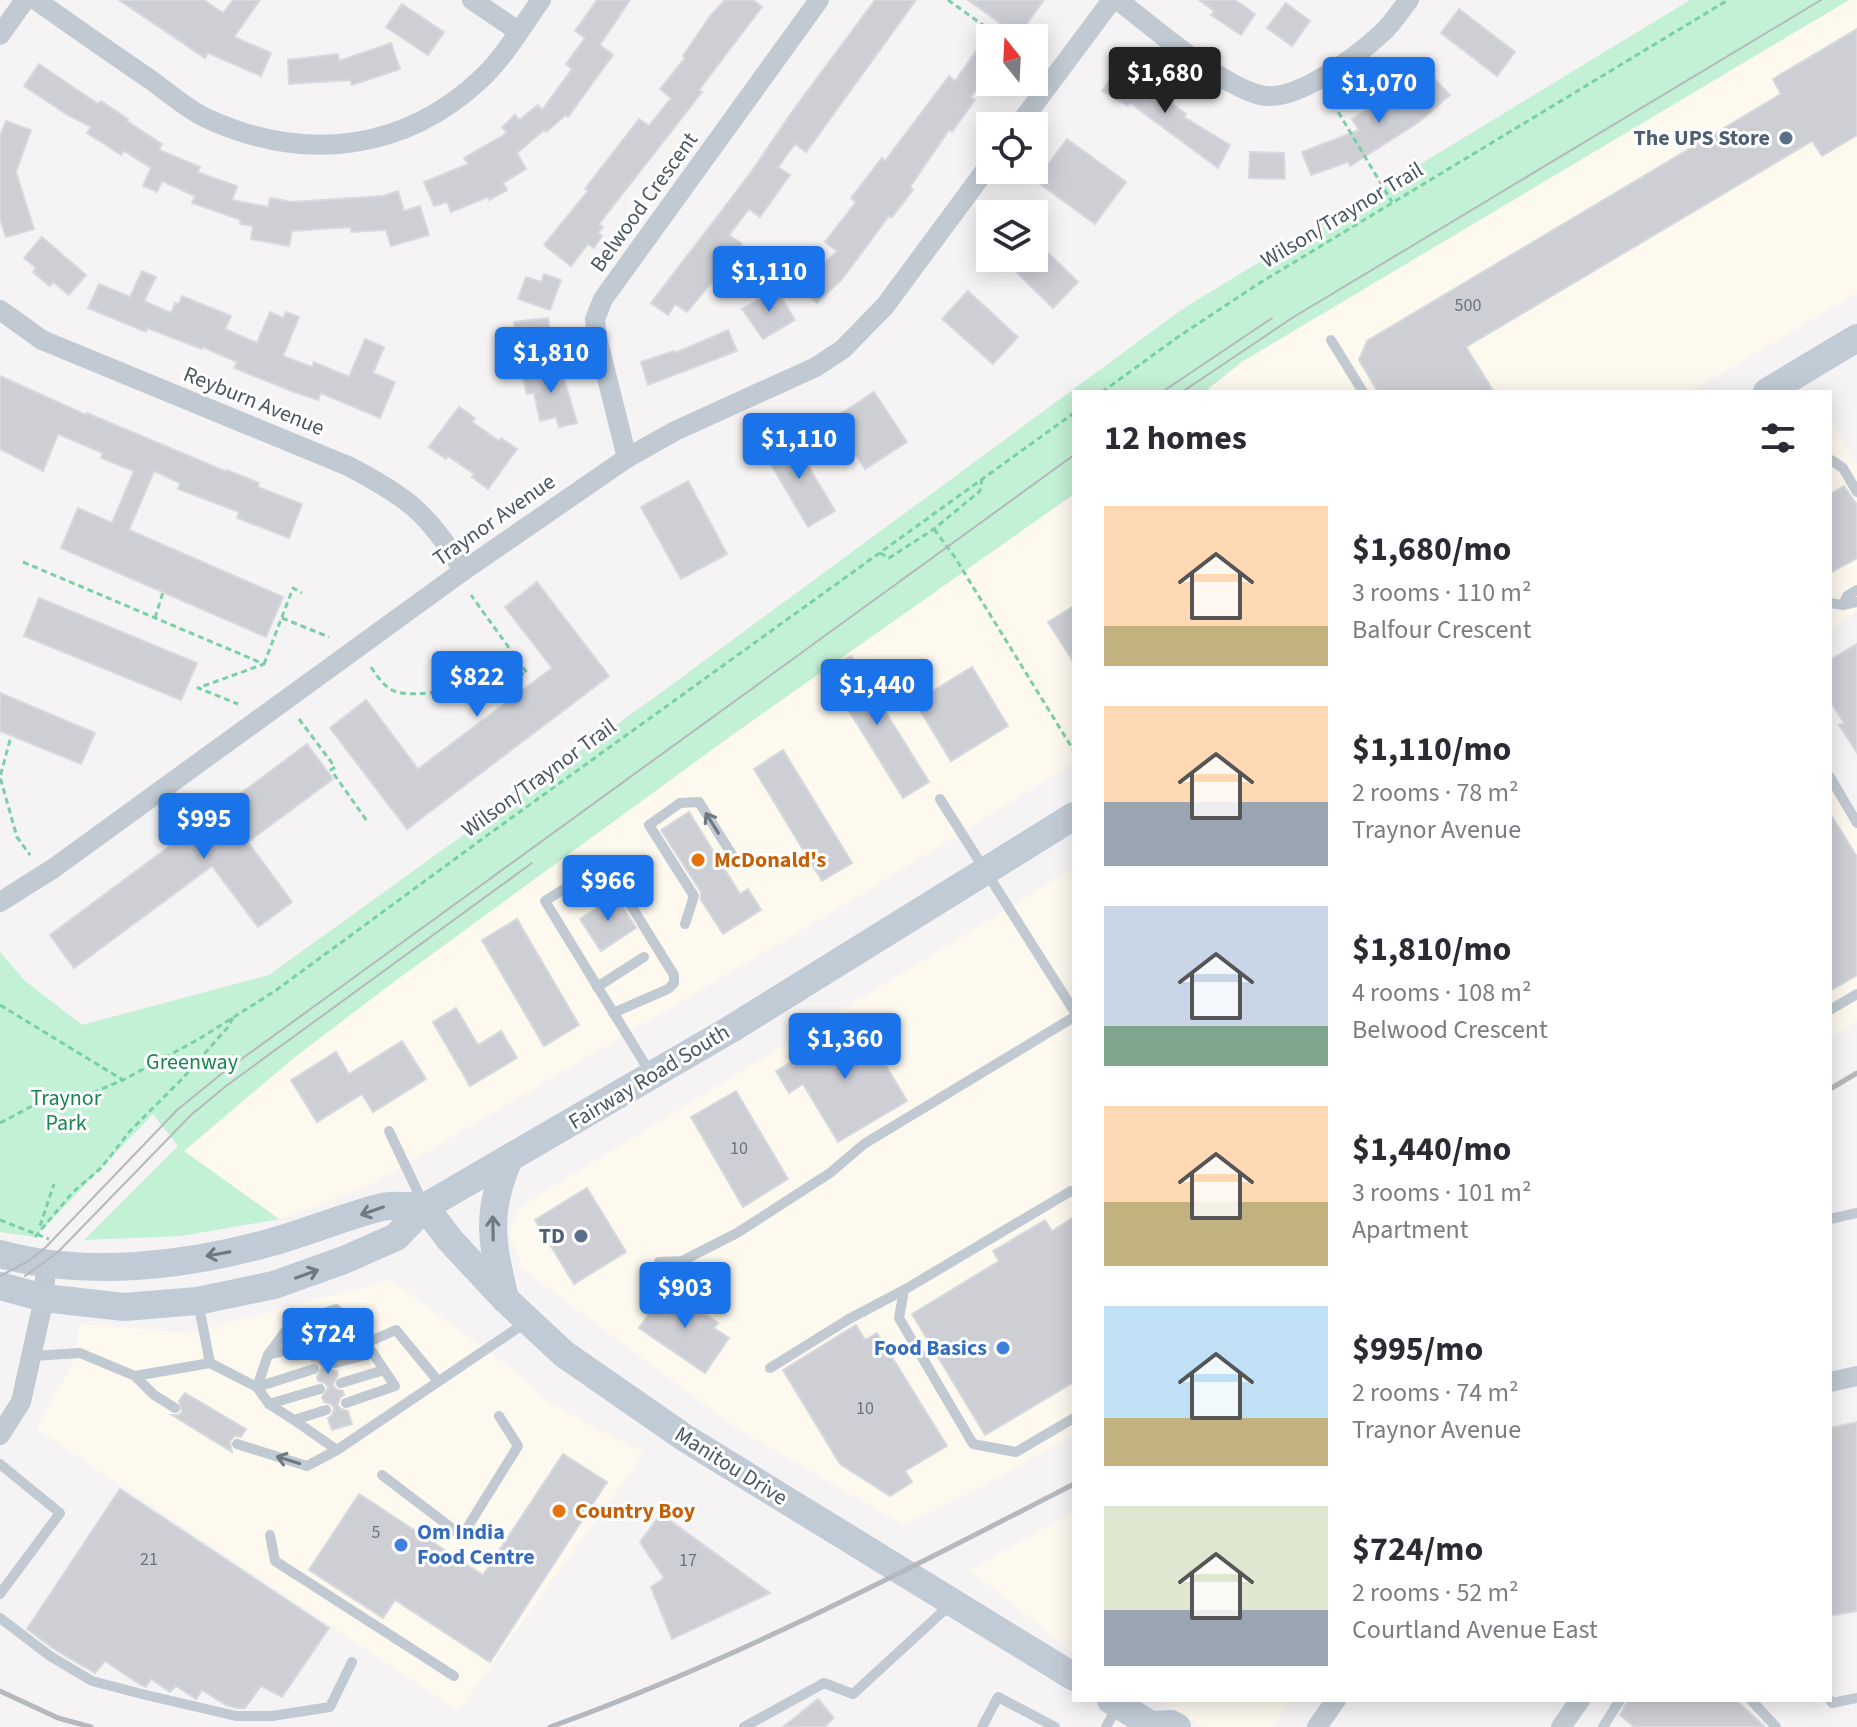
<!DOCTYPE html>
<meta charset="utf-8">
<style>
:root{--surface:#fff;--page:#f2f2f3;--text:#2b2b33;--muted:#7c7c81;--accent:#1a73e8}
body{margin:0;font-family:"Source Sans 3",sans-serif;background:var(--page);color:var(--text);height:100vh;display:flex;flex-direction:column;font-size:30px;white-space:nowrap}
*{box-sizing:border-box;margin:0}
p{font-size:26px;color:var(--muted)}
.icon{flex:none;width:44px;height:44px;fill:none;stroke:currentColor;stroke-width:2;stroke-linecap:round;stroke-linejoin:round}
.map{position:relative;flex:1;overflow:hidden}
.side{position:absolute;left:1072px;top:390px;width:760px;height:1312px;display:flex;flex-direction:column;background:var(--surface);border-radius:0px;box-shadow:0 4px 20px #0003}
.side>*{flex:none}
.needle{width:52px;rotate:342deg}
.buttons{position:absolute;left:976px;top:24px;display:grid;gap:16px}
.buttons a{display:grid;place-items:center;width:72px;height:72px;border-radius:0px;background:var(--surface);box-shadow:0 4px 20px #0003;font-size:40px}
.price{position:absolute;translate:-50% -68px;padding:0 18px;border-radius:8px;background:var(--accent);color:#fff;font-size:26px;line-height:52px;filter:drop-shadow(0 2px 4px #0008)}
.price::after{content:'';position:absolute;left:50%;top:48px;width:24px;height:18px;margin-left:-12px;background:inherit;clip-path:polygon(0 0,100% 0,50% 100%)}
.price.current{background:#222;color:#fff}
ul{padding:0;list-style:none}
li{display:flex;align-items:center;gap:24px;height:200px;padding:0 32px}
li span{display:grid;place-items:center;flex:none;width:224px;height:160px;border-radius:0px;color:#555}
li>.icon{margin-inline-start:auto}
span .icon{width:96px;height:96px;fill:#fffc;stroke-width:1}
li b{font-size:34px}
h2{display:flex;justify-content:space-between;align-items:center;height:96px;padding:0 32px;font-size:34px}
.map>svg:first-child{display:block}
.commercial{fill:#fdf9ef}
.green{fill:#c3f1d5}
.building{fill:#cdcfd5;stroke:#d7d9de;stroke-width:2}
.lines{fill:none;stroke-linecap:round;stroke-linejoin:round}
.path{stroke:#7ad0a6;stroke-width:3;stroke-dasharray:6 4;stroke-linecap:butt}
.lane{stroke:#c1cad2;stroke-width:10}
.street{stroke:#c1cad2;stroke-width:20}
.secondary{stroke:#c1cbd6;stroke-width:28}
.tram{stroke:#b5b8bd;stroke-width:2}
.rail{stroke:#b5b8bd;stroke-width:5}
.oneway{stroke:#6e7983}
.oneway2{stroke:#6e7984}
.service-dot{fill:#5c6f8a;stroke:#fff;stroke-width:3}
.food-dot{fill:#e8710a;stroke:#fff;stroke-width:3}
.shop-dot{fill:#3f7fe0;stroke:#fff;stroke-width:3}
.labels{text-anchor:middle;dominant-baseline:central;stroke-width:6;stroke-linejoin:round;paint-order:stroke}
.number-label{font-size:18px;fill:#6b747e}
.service-label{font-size:22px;font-weight:bold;fill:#4e5e75;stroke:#fff;text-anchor:end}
.street-label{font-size:22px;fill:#4a5661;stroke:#fff}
.food-label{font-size:22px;font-weight:bold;fill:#c56008;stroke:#fff;text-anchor:start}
.park-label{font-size:22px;fill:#17864f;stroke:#fff}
.shop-label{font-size:22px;font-weight:bold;fill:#366cbe;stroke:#fff;text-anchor:end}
</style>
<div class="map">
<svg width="1857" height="1727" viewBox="0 0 1857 1727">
<rect width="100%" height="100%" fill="#f5f3f3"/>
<!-- commercial -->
<g class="commercial">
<polygon points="1849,0 1857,0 1857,293 1690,392 1204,392 1243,362"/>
<polygon points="1830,420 1857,465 1857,612 1830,630"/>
<polygon points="1074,494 1074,763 836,910 371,1185 279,1219 183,1152 295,1057 391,984 728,738"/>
<polygon points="1830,768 1857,811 1857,1022 1830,1039"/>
<polygon points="1074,868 1074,1434 984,1486 903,1525 736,1428 523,1269 508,1232 521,1206"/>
<polygon points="391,1280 517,1373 551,1404 644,1453 458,1711 37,1429 75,1358 80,1324 188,1333"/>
<polygon points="1074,1511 1074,1653 970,1570"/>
<polygon points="1156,1700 1291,1700 1272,1727 1203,1727"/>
</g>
<!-- green -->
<polygon class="green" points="1690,0 1849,0 1243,361 1204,392 1074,392 1074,494 728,738 391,984 295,1057 184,1151 279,1219 182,1236 84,1240 178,1146 153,1114 35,1237 0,1232 0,952 24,980 82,1025 269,975 659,694 1184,308"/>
<!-- building -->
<g class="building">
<polygon points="119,0 204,0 223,13 233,0 260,0 234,37 271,53 261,76 208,53 205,58"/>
<polygon points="597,0 630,0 600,45 613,55 568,117 566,115 546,132 544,130 517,153 526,169 503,183 507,190 489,200 488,197 451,212 447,202 434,206 424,182 468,164 464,158 507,133 502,127 515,115 519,120 538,105 542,110 572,69 566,64 585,38 575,31"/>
<polygon points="725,0 753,0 762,7 699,90 702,92 599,224 603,227 598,233 602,236 594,248 588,244 571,266 544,245 588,191 585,189 639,119 649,126 671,98 660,89 685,58 683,56 711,15"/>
<polygon points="875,0 916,0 806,152 795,144 778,167 790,175 760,217 749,209 729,235 742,244 729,262 687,312 675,304 668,315 651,303 749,175 794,109"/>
<polygon points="968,0 1044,0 1018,36"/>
<polygon points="1199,0 1235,0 1255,14 1241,35 1211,15 1214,11"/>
<polygon points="1286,3 1310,21 1292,46 1267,28"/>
<polygon points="402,4 444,32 428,55 386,27"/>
<polygon points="1459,9 1515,52 1497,76 1441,33"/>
<polygon points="1857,29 1857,135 1822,156 1812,141 1466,347 1494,392 1378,392 1359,360 1367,341 1781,94 1773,79"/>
<polygon points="391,43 400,69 352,85 350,80 289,84 288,60 338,54 339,61"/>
<polygon points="981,44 990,50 990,70 971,97 975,100 952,132 949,130 910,187 913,190 892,217 889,216 842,279 817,303 800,287 837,251 825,242 856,202 851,198 882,158 885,161 949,76 955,81"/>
<polygon points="39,64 98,104 101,101 128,119 127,121 162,144 159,150 200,167 197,172 237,186 232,200 268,207 270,198 292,202 383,196 398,191 404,211 420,206 429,235 391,246 386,230 351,232 351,227 292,231 289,246 251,239 253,226 240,224 241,220 192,203 195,196 162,181 157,192 143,186 151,168 124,151 121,155 87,133 91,127 66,114 24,86"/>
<polygon points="1120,65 1186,114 1184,117 1230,145 1218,168 1130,103 1128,106 1102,91"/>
<polygon points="1426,70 1450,95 1419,122 1350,166 1348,162 1311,175 1302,152 1359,130 1352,119 1388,95 1392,101"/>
<polygon points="6,121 31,130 16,172 34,229 6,237 0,219 0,136"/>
<polygon points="1067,139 1126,182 1095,224 1036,181"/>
<polygon points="1250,152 1284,153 1285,179 1249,178"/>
<polygon points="42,237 86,275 69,295 53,282 50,286 33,272 36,268 24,258"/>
<polygon points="1034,239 1078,282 1053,308 1002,258 1034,258"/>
<polygon points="142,271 156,277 144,301 171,313 175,303 179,304 182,296 231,316 225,329 257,343 270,312 283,318 286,312 299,317 283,356 312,367 314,362 349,377 365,339 384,347 373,373 395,382 380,418 321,393 318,400 294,392 234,368 237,362 203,347 202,349 147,328 146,332 88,308 99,284 130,297"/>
<polygon points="544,274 561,280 550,310 518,299 526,277 541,282"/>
<polygon points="776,289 795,320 763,339 742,309"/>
<polygon points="968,291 1018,337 993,364 942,319"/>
<polygon points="548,318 551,341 517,346 514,322"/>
<polygon points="728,330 737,351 648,385 641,362 674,351 675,353"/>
<polygon points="560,365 577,423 559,427 556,417 540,421 534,393 527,394 522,373"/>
<polygon points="0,376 86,415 87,413 227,472 227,470 259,483 258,487 302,504 289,538 237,518 239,512 178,489 180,483 154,471 129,530 283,597 266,637 61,548 78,508 112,523 134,471 101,458 103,453 58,434 43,471 0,449"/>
<polygon points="874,392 907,442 865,469 833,419"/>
<polygon points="459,407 475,418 472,422 499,441 501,438 517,449 488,489 472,477 474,474 448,456 446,459 429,447"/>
<polygon points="790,435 835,511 808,527 763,451"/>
<polygon points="688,481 727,554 681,579 641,507"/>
<polygon points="1844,486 1857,505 1857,558 1830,573 1830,494"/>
<polygon points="537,582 609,676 407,829 330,728 366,700 418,769 552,668 505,607"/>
<polygon points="39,598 197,663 181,700 24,636"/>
<polygon points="1074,606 1074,663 1048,622"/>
<polygon points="1857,644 1857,753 1839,725 1844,723 1830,701 1830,660"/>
<polygon points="851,656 929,782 903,798 825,672"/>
<polygon points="972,667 1008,726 951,761 915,702"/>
<polygon points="0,693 95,733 81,764 0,731"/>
<polygon points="307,744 333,779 248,842 292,902 258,927 212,866 74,968 50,935"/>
<polygon points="783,750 852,863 822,881 754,769"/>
<polygon points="689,812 740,894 748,889 761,910 723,934 701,900 701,892 661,830"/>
<polygon points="1830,813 1857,857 1857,975 1830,991"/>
<polygon points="616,896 636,928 601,951 580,919"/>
<polygon points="517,919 579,1025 544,1046 482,940"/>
<polygon points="456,1008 478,1045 501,1031 517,1058 470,1086 433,1022"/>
<polygon points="859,1021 907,1101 838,1142 803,1084 789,1093 776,1071"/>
<polygon points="402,1041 426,1079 373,1112 362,1094 317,1122 291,1080 336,1052 349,1074"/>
<polygon points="736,1091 788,1179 743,1207 691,1117"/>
<polygon points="587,1188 626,1252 574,1284 535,1220"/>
<polygon points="1074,1217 1074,1382 985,1435 912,1314 999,1261 993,1251 1045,1220 1052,1231"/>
<polygon points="667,1288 718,1323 714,1328 729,1338 705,1373 639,1328"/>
<polygon points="323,1322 327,1333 322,1338 321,1344 326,1348 331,1349 333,1355 328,1360 328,1366 332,1370 337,1371 338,1375 333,1385 336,1389 343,1391 344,1395 340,1398 338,1405 341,1409 348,1411 352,1424 332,1430 328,1418 332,1415 334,1408 331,1404 324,1402 322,1397 328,1388 325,1383 318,1381 317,1377 322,1367 319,1363 312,1361 310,1353 315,1348 315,1342 311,1338 306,1337 303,1329"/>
<polygon points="856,1325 865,1340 877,1333 947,1446 905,1471 912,1482 890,1496 840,1464 783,1370"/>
<polygon points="185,1393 246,1429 241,1437 235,1436 230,1441 232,1452 172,1415 178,1415 182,1412 179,1401"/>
<polygon points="1857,1422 1857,1611 1830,1616 1830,1428"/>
<polygon points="563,1454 607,1482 490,1662 395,1600 383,1618 309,1570 359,1494 483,1575"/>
<polygon points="120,1489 329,1628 282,1697 261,1686 245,1708 237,1708 226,1705 202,1690 196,1699 176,1686 170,1692 151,1679 146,1687 141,1685 105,1661 95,1673 54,1649 27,1629"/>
<polygon points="661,1514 770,1593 672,1639 651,1587 664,1578 640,1542"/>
<polygon points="818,1699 834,1718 824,1727 783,1727"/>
<polygon points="1628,1700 1736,1700 1765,1727 1634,1727 1620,1715"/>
</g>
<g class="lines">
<!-- path -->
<g class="path">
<polyline points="948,0 1001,38"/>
<polyline points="1328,95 1392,202"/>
<polyline points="1102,392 1178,337 1258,284 1728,0"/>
<polyline points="934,529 954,556 1074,751"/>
<polyline points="880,553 889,558 934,529 980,491 982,479"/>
<polyline points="23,562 264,664 198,688 238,704"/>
<polyline points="155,618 163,592"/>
<polyline points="282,618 329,637"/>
<polyline points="264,664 293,588 302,593"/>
<path d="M371,667C377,676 383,685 392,690C414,703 500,679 527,673L471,595"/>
<polyline points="299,719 335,767 331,770 367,821"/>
<polyline points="10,740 0,777 17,837 30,855"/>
<polyline points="0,1005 123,1080"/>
<polyline points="0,1123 55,1094 92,1093 123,1080 199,1039 275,991 489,834 1074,413"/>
<polyline points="0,1220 49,1239"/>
<polyline points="40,1226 54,1184"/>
<polyline points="35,1237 73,1192 101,1168 130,1131 183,1078 229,1026 233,1017"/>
</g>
<!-- lane -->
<g class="lane">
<polyline points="1331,340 1363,392"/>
<polyline points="1831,460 1843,468 1857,492"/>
<polyline points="1830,603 1843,605 1857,602"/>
<polyline points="1843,605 1847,596 1857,590"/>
<polyline points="1830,777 1857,823"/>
<polyline points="940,799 1074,1011"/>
<polyline points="685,924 694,896 649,825 680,803 699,802 737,863 768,860"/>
<polyline points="597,987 644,957"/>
<polyline points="1830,1010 1857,994"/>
<polyline points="613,1013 668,989 674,983 674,975 612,875 599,867 545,901 651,1074"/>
<polyline points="389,1131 424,1205"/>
<polyline points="1830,1219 1857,1213"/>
<polyline points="659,1262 682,1261 737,1233 830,1173 864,1144 1074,1017"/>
<polyline points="904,1290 899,1318 973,1444 1016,1452 1074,1418"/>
<polyline points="198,1302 210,1363"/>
<polyline points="329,1341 360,1334 395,1386 346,1403"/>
<polyline points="366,1343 396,1330 438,1381"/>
<polyline points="268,1355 308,1345"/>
<polyline points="32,1356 80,1353 135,1376 154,1395 175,1408"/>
<polyline points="335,1363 373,1353"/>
<polyline points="770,1368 849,1319 904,1290 1071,1191 1074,1192"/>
<polyline points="135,1376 210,1363 257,1387 314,1369"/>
<polyline points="341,1383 384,1370"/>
<polyline points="269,1404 320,1389"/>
<polyline points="326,1410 294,1420 269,1404 257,1387 268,1355 290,1325 336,1309 360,1334"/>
<polyline points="294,1420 337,1450"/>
<polyline points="237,1444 307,1466 337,1450 525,1323"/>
<polyline points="0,1464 60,1513 0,1594"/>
<polyline points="382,1475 462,1536 518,1446 499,1416"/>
<polyline points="270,1535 275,1561 454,1676"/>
<polyline points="0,1618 50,1656 92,1681 146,1695 236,1716 272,1716 330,1707 352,1662"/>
<polyline points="1751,1700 1776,1727"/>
<polyline points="1830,1700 1832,1703 1857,1698"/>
<polyline points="744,1727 824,1683 853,1694 951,1604"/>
<polyline points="982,1727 998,1697 1055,1727"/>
<polyline points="1106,1727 1118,1706"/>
<polyline points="1603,1727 1620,1700"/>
</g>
<!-- street -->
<g class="street">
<path d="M36,0C74,27 113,54 151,80C169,93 187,109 206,118C303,163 404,152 482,78C505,56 523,25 541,0"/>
<polyline points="472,0 518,31"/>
<path d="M1118,0C1154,28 1218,84 1260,95C1295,104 1357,56 1382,33C1392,24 1400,11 1409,0"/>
<polyline points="0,35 25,0"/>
<polyline points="1018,126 1112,0"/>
<path d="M0,310L42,340L348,466C406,496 430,514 463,571"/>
<polyline points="627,458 597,338 595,319 603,299 819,0"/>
<polyline points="0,902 54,868 463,571 627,458 675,431 816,367 843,349 885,306 990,164"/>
<polyline points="1830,1382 1857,1376"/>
<polyline points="0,1435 21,1402 44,1298 46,1263"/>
<polyline points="1317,1727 1336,1700"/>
<polyline points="1561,1727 1580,1700"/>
</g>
<!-- secondary -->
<g class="secondary">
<polyline points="1767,392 1857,338"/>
<polyline points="425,1207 450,1240 505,1299 564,1354 685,1438 1074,1677"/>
<path d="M0,1254C86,1278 187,1266 272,1242C308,1232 346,1216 382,1207C395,1204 411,1207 425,1207"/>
<polyline points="0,1286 44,1298 124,1307 197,1301 274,1285 344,1260 396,1237 425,1207 731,1029 1074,816"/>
<path d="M505,1299C492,1243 485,1213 509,1159"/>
<polyline points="1111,1700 1151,1725 1171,1724 1177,1727"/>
</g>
<!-- tram -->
<g class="tram">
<polyline points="1162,392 1272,318"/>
<polyline points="1182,392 1292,318 1821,0"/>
<polyline points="0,1276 27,1262 44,1249 177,1110 225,1071 1074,455"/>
<polyline points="25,1276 58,1252 191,1115 226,1086 532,863"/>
</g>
<!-- rail -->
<g class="rail">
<polyline points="1830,1089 1857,1073"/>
<polyline points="0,1691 58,1718 91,1727"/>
<path d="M550,1727C731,1662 903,1572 1074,1484"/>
</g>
</g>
<!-- one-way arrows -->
<defs><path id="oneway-shaft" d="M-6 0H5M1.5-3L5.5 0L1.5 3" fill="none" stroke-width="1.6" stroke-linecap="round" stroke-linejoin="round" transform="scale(2)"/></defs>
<g class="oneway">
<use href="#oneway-shaft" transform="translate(712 823) rotate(-122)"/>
<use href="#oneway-shaft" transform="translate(288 1460) rotate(-163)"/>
</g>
<g class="oneway2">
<use href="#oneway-shaft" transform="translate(372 1211) rotate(161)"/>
<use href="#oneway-shaft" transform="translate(493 1228) rotate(-91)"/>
<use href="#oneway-shaft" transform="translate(218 1254) rotate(170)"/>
<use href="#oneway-shaft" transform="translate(307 1274) rotate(-20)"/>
</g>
<!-- markers -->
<g class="service-dot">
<circle cx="1786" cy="138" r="8"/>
<circle cx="581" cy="1236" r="8"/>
</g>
<g class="food-dot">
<circle cx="698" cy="860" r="8"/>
<circle cx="559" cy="1511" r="8"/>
</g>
<g class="shop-dot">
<circle cx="1003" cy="1348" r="8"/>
<circle cx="401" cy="1545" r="8"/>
</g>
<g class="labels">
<!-- number labels -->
<g class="number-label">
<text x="1468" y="305">500</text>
<text x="739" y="1148">10</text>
<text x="865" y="1408">10</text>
<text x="376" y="1532">5</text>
<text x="149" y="1559">21</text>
<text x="688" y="1560">17</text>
</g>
<!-- service labels -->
<g class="service-label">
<text x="1770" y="138">The UPS Store</text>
<text x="565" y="1236">TD</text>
</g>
<!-- street labels -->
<g class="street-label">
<text transform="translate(644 202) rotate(-54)">Belwood Crescent</text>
<text transform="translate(1342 215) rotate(-31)">Wilson/Traynor Trail</text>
<text transform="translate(254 401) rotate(22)">Reyburn Avenue</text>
<text transform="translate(494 520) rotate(-35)">Traynor Avenue</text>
<text transform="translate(539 778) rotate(-36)">Wilson/Traynor Trail</text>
<text transform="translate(649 1077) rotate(-31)">Fairway Road South</text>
<text transform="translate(731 1466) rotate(32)">Manitou Drive</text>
</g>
<!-- food labels -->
<g class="food-label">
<text x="714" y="860">McDonald's</text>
<text x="575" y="1511">Country Boy</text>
</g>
<!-- park labels -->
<g class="park-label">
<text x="192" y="1062">Greenway</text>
<text x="66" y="1098">Traynor<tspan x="66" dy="25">Park</tspan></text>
</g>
<!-- shop labels -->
<g class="shop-label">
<text x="987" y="1348">Food Basics</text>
<text x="417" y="1532" text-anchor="start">Om India<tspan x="417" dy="25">Food Centre</tspan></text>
</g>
</g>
</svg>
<div class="buttons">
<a><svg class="needle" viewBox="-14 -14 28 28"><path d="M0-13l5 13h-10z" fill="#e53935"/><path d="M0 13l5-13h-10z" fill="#7c7c81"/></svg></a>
<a><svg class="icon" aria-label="locate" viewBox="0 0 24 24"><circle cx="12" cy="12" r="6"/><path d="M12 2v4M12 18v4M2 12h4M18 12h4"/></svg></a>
<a><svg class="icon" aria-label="layers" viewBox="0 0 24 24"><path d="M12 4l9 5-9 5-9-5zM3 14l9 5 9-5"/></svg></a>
</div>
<b class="price current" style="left:1165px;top:115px">$1,680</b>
<b class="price" style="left:1379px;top:125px">$1,070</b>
<b class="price" style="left:769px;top:314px">$1,110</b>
<b class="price" style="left:551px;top:395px">$1,810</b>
<b class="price" style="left:799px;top:481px">$1,110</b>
<b class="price" style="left:477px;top:719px">$822</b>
<b class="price" style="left:877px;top:727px">$1,440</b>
<b class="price" style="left:204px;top:861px">$995</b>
<b class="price" style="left:608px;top:923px">$966</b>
<b class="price" style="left:845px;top:1081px">$1,360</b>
<b class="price" style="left:685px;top:1330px">$903</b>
<b class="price" style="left:328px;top:1376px">$724</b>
<section class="side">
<h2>12 homes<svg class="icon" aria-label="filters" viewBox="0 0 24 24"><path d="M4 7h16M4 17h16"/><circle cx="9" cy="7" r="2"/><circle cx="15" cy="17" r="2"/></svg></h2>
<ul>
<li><span style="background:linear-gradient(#ffd9b3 75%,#c2b280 0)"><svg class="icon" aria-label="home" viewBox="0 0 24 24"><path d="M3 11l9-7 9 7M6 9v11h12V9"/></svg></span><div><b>$1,680/mo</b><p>3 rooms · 110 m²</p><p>Balfour Crescent</p></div></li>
<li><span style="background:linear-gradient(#ffd9b3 60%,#9aa5b1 0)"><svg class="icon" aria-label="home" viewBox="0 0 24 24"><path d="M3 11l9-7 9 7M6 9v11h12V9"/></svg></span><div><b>$1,110/mo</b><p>2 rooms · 78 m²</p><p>Traynor Avenue</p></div></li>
<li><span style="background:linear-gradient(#c9d6e8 75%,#7fa58c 0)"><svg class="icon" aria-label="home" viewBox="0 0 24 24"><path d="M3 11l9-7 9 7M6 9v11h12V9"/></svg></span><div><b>$1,810/mo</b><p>4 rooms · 108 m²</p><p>Belwood Crescent</p></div></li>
<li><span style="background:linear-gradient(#ffd9b3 60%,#c2b280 0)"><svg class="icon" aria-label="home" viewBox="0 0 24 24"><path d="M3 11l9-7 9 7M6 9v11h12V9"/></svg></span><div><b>$1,440/mo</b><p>3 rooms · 101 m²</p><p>Apartment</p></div></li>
<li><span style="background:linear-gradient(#bfe0f5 70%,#c2b280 0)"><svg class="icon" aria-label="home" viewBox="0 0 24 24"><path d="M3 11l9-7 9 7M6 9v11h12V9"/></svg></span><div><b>$995/mo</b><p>2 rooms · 74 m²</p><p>Traynor Avenue</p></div></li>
<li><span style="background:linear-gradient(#dfe7d0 65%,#9aa5b1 0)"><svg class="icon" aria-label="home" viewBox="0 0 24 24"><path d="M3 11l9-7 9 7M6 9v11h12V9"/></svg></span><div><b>$724/mo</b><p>2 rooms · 52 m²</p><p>Courtland Avenue East</p></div></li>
</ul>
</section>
</div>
